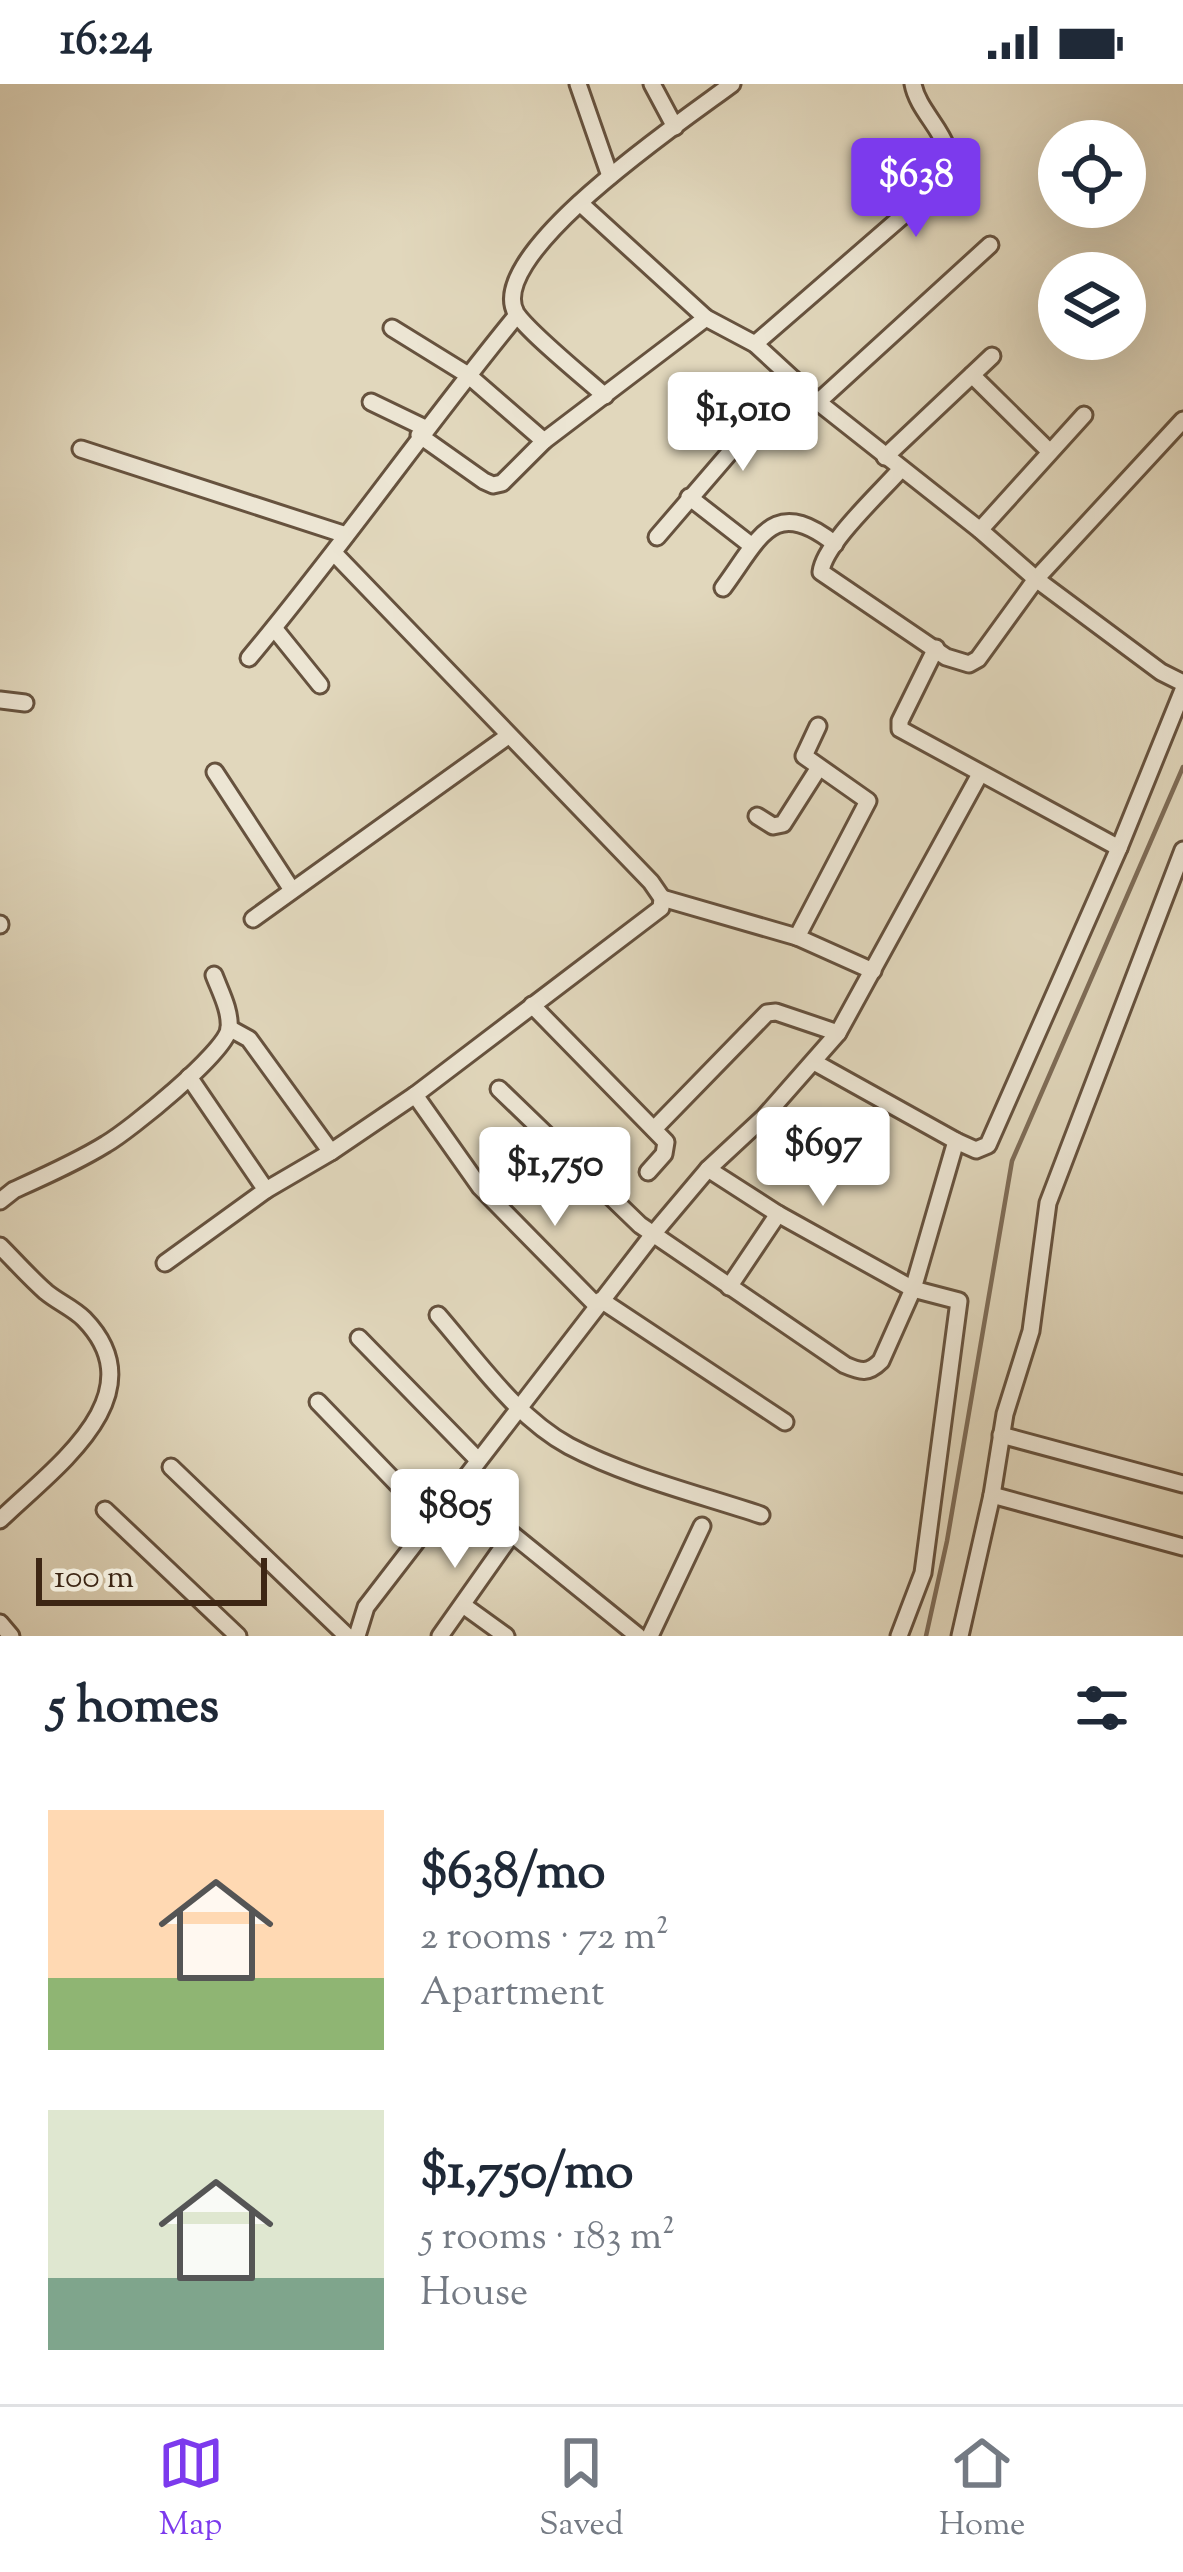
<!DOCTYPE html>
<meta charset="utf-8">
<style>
:root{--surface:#fff;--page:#f6f6f7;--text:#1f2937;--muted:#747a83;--line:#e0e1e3;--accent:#7c3aed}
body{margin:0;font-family:"Sorts Mill Goudy",serif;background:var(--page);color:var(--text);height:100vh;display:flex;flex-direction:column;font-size:45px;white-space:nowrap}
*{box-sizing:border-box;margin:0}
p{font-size:39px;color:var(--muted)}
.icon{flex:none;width:66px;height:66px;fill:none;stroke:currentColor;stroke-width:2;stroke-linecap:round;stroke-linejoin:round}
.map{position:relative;height:1552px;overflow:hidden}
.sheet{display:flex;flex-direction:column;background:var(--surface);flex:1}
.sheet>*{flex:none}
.fabs{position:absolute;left:1038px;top:36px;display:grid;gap:24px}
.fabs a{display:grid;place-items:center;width:108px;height:108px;border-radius:50%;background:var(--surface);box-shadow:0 12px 48px #0002;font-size:60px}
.scale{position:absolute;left:36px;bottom:30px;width:231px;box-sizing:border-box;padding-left:12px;border:6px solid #3d2614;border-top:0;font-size:33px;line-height:42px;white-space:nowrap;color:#3d2614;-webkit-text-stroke:9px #ece5d3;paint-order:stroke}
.price{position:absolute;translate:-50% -102px;padding:0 27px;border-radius:12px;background:#fff;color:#222;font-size:39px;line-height:78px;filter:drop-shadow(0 3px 6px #0008)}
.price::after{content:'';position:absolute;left:50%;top:72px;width:36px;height:27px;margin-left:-18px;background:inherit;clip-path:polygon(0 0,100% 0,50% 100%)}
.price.active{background:var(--accent);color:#fff}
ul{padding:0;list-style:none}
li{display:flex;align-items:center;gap:36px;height:300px;padding:0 48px}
li span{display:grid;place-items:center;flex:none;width:336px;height:240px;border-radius:0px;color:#555}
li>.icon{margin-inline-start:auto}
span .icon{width:144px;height:144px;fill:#fffc;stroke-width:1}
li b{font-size:51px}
h2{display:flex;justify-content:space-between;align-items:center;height:144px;padding:0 48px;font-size:51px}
.status{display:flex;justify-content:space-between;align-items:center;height:84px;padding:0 60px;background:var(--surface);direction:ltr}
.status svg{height:33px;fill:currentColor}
.menu{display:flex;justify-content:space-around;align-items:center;height:168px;border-top:3px solid var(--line);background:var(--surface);font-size:33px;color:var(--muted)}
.menu a{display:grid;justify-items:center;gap:6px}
.menu .active{color:var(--accent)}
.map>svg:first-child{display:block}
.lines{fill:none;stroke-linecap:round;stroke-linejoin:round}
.stream{stroke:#7e6c57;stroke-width:4.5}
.street-casing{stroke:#66523e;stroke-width:21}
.street{stroke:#ece5d3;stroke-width:15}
</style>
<div class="status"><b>16:24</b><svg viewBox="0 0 49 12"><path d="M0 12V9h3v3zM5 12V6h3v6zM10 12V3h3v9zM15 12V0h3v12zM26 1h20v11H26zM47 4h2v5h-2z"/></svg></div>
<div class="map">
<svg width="1183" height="1552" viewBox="0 0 1183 1552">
<rect width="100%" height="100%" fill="#e1d7bc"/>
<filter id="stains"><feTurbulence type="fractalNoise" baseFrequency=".00167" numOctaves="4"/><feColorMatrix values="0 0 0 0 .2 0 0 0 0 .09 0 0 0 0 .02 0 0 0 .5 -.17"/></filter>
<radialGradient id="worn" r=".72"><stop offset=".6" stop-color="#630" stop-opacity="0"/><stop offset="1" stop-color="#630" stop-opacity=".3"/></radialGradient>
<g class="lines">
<!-- stream -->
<polyline class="stream" points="926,1552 947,1457 1012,1077 1183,683"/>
<defs>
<g id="street">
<polyline points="578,0 610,92"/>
<polyline points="652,0 675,43"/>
<polyline points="580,119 706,234 755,260 818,318 980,446 1036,495 1161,588 1183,599"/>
<polyline points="392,244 468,291 544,357"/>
<path d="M755,260L944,96C964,59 919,34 913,0"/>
<polyline points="972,291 1049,367"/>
<path d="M605,312C585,294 528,248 516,229C483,170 691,31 732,0"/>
<polyline points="371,318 425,344"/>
<polyline points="818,318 990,161"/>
<polyline points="419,351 484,397 493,401 502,399 544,357 706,234"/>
<polyline points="81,365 346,451"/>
<polyline points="885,373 992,272"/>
<path d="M901,385C881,408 824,460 821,488L946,573L969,580L978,575L1036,495L1183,336"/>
<polyline points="689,413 752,462"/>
<polyline points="980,446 1084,331"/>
<polyline points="657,453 793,295"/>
<path d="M723,504C760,454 773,411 835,460"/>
<polyline points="274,544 320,601"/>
<polyline points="936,564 900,637 900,645 1119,764"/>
<path d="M249,574C342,463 425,343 517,231"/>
<polyline points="0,616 25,619"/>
<polyline points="215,688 292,806"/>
<polyline points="757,732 773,742 783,740 818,685"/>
<polyline points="662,814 797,853 873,887"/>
<polyline points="253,835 508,652"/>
<polyline points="0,840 0,841"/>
<polyline points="797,853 868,717 804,672 818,642"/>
<polyline points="532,921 666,1058 664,1070 648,1088"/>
<polyline points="229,944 249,955 331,1068"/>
<polyline points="814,978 956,1057 976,1066 988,1061 1119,764 1183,606"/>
<polyline points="189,993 266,1106"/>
<path d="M499,1005L640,1141L845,1281C861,1288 868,1290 881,1277L913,1205L956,1057"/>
<polyline points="415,1011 480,1103 596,1221"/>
<polyline points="654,1045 767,929 776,928 838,949"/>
<polyline points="708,1085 778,1130 913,1205 959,1217 923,1489 899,1552"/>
<path d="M0,1117L14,1106C45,1092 77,1078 106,1060C130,1046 225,969 229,945C231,927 220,907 214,891"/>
<path d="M0,1162C15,1177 30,1194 46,1208C58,1218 73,1224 84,1235C159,1312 52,1385 0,1436"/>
<polyline points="165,1179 266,1106 331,1068 415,1011 661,824 662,814 651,798 334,469"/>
<polyline points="729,1203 778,1130"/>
<polyline points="601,1216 785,1338"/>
<path d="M438,1231C477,1276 516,1333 569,1362C628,1393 698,1410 761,1431"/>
<polyline points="359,1254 477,1375"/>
<polyline points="318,1318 431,1435"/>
<polyline points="1001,1351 1183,1400"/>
<polyline points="171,1383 347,1552"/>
<polyline points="460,1396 512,1450 638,1552"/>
<polyline points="992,1411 1183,1463"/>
<polyline points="105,1426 238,1552"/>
<polyline points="463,1521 506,1552"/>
<polyline points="0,1539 11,1552"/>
<polyline points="357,1552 366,1523 654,1149 708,1085 764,1033 838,949 980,690"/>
<polyline points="440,1552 512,1450"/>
<polyline points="650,1552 702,1442"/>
<polyline points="960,1552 992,1411 1005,1330 1031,1247 1048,1119 1183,766"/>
</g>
</defs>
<!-- street casing -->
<use href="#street" class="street-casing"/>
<!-- street -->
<use href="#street" class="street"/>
</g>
<rect width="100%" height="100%" filter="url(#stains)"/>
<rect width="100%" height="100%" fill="url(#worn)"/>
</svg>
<div class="fabs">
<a><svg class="icon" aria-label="locate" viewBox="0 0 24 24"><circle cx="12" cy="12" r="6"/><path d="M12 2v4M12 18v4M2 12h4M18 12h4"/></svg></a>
<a><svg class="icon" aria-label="layers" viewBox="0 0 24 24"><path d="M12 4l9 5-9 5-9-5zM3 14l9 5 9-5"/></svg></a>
</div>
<div class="scale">100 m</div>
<b class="price active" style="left:916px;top:156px">$638</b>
<b class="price" style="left:743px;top:390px">$1,010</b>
<b class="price" style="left:823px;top:1125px">$697</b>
<b class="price" style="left:555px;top:1145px">$1,750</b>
<b class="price" style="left:455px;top:1487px">$805</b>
</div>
<section class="sheet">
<h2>5 homes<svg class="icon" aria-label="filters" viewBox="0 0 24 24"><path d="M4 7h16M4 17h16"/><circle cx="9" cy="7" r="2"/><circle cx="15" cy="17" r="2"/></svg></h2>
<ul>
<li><span style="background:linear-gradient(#ffd9b3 70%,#8fb573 0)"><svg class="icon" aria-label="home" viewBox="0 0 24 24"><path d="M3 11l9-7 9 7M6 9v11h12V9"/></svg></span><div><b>$638/mo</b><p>2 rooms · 72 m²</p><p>Apartment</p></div></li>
<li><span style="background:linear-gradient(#dfe7d0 70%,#7fa58c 0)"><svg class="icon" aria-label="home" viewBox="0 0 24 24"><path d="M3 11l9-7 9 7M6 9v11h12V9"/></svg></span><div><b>$1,750/mo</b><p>5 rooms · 183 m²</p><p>House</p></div></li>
</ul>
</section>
<nav class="menu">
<a class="active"><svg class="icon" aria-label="map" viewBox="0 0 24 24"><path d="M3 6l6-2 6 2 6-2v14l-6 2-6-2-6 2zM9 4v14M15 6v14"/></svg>Map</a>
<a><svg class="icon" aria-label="saved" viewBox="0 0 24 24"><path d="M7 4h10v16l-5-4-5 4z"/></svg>Saved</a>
<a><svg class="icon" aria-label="home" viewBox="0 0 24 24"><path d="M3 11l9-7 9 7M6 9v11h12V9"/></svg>Home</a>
</nav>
